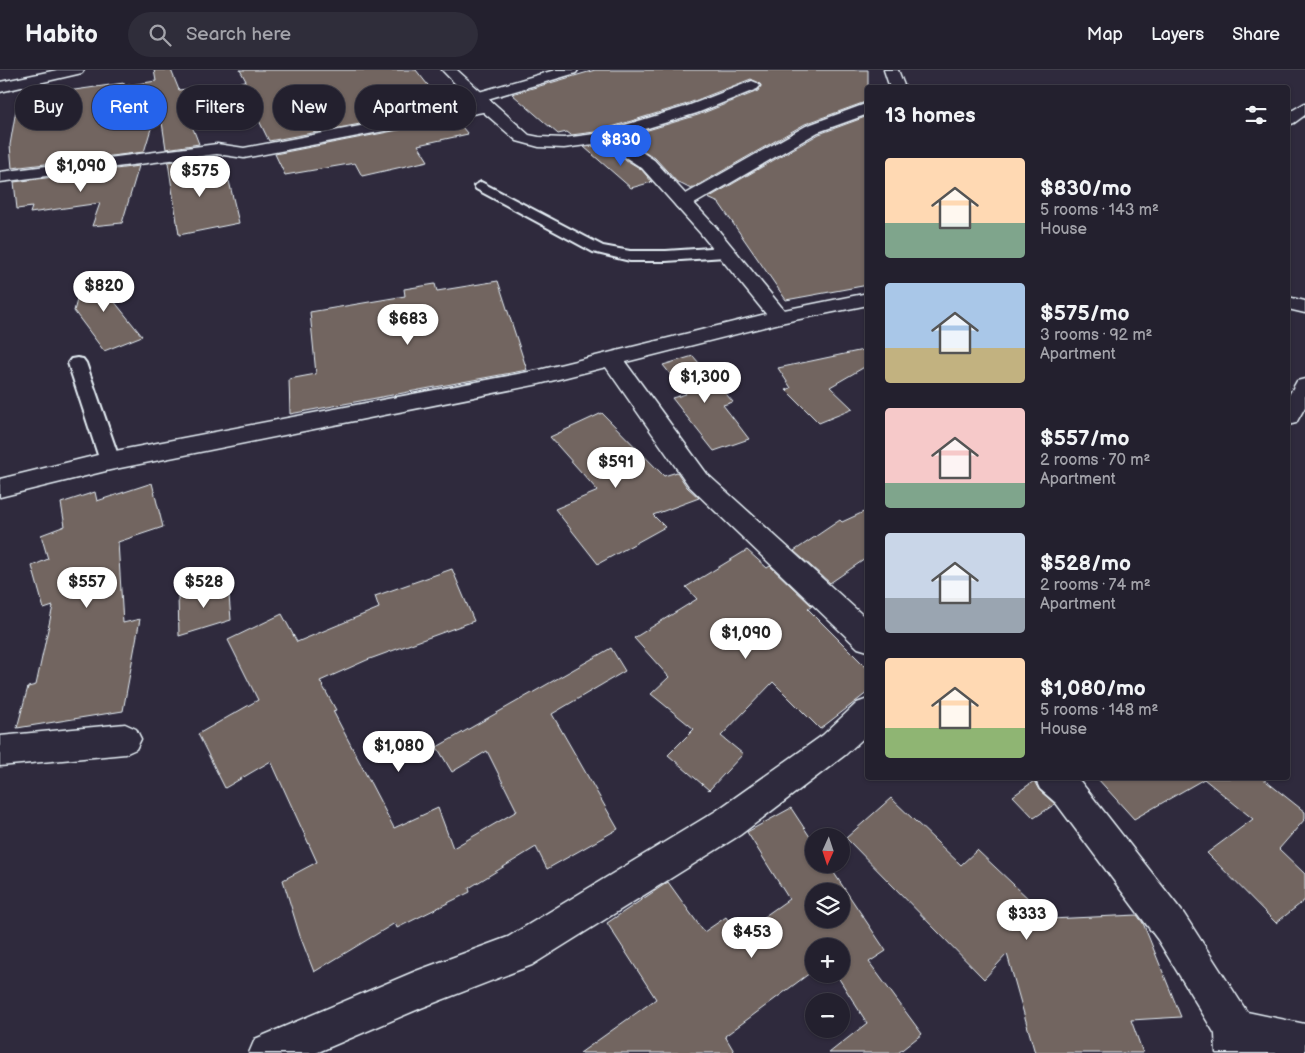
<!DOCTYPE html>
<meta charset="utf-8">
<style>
:root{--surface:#23202e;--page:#2f2d3a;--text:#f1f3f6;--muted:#a3a3aa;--line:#403e4a;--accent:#2563eb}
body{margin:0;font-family:"Balsamiq Sans",sans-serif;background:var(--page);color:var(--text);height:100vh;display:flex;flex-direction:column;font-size:19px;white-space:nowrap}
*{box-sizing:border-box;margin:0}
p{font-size:16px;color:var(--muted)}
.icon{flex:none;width:28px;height:28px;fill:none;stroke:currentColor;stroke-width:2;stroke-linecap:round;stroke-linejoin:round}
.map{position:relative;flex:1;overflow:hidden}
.panel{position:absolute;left:865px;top:15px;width:425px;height:695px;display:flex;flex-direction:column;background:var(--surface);border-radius:5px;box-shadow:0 1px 4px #0004,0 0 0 1px var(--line)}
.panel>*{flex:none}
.banner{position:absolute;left:15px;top:15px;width:475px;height:45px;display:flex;gap:10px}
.needle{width:32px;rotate:183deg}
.tools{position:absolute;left:805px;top:758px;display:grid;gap:10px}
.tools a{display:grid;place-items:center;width:45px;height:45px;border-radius:50%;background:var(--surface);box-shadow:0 1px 4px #0004,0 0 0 1px var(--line);font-size:25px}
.price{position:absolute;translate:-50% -42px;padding:0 11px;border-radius:18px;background:#fff;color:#222;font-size:16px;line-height:32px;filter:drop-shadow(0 1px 2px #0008)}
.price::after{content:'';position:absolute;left:50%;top:30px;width:15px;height:11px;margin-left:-8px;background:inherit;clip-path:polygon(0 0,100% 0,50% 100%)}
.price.on{background:var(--accent);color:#fff}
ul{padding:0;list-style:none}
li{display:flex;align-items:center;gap:15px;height:125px;padding:0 20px}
li span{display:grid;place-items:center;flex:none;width:140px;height:100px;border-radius:5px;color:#555}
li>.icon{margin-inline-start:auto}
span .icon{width:60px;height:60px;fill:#fffc;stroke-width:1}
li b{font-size:21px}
h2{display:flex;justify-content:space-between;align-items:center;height:60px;padding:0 20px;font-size:21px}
.chip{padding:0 18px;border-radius:22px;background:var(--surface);box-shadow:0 1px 4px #0004,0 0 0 1px var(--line);font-size:18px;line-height:45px}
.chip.on{background:var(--accent);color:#fff}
header{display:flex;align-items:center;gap:30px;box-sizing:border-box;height:70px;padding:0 25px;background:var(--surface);border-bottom:1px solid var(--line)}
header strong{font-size:24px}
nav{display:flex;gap:28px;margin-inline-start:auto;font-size:18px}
.search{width:350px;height:45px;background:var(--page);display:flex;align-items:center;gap:12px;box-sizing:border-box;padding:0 18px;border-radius:28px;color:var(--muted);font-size:19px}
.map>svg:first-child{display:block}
.building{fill:#726560;stroke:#e8f1f8;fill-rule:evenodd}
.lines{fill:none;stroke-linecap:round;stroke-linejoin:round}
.service-casing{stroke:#e8f1f8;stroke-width:4}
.minor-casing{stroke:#e8f1f8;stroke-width:3}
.tertiary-casing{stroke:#e8f1f8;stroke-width:3}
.service{fill:#2f2a3d;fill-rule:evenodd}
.minor{fill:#2f2a3d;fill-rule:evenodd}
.tertiary{fill:#2f2a3d;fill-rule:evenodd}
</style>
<header>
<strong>Habito</strong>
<div class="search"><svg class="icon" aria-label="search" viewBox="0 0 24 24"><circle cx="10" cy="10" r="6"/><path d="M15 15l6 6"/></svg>Search here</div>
<nav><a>Map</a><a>Layers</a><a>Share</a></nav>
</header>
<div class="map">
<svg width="1305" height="983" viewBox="0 0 1305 983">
<rect width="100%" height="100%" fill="#2f2a3d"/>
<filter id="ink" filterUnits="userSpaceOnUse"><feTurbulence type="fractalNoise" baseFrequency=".02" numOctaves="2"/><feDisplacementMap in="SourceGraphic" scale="10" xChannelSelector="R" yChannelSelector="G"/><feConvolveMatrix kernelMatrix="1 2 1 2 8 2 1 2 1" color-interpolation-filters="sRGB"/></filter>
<g filter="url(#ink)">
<!-- building -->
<g class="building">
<polygon points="154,0 171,0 179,20 210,16 207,46 189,48 199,74 166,79 159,32 144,82 12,98 10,75 18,28 124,13 124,16 156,11"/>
<polygon points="240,0 416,0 446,38 269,71 240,12 246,11"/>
<polygon points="595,0 868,0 868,31 805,54 691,119 677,112 655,88 632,73 618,69 698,45 758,21 761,15 751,9 684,35 595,62 571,65 567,62 558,64 512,24"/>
<polygon points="868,46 868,215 786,230 719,133 708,128 819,64"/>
<polygon points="455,49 468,64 418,75 428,91 362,106 355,93 285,105 275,84"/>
<polygon points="594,76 618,85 641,99 652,112 631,118 584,77"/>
<polygon points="204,88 204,94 207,94 215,114 229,111 239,153 179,165 168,92"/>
<polygon points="139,96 122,153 92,156 100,133 30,143 32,137 17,139 14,112"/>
<polygon points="115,203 110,226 142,266 104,281 74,241 83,208"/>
<polygon points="498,211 527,300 290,344 289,309 316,304 310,242 405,226 404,219 435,214 437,221"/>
<polygon points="868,279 868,295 830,317 853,339 819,353 786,320 791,318 778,298"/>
<polygon points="693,286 733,332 723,335 749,369 714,381 672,328 686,324 663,295"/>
<polygon points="602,343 664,406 677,402 687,417 699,428 653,445 665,457 598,494 555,439 598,421 550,367"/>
<polygon points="152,413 163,457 118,472 123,553 140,549 123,641 17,658 28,617 36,615 53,536 44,539 32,496 48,489 41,465 65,456 61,433 95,422 97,431"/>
<polygon points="868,440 868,487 830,513 794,481 840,450 842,452"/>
<polygon points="747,480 767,498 770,496 812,536 808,539 868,599 868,622 820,659 773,612 721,666 743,684 709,720 668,685 694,659 651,624 669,607 634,568 697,529 686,517"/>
<polygon points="452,499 474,551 367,590 320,611 336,640 333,641 394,758 438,738 453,778 517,741 487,681 452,702 437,677 611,578 625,601 552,644 618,759 547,799 536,777 469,818 470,822 397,858 395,853 314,902 300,866 283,810 317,792 271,691 225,718 198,664 258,630 228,570 282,544 297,572 379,538 375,526"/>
<polygon points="228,513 231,550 179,566 178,526"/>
<polygon points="1097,708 1262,708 1305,742 1305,749 1279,779 1305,804 1305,830 1276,853 1207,783 1253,749 1204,709 1134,749"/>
<polygon points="1034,711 1039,720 1055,734 1034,748 1013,726"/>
<polygon points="891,728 961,795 977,780 1050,849 1137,845 1143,853 1181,947 1131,950 1143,983 1035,983 1007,884 984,909 846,768"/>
<path d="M791,738L814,773V794H828L886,881L869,892L922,964L898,983H829L867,953L836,904H841V876H814V900L725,966L735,983H580L656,929L607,853L668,812L704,862L726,847L738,865L789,829L747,762ZM814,821H841V849H814Z"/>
</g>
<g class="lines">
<defs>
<g id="service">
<polygon points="481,112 603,176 630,181 666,181 725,177 730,179 733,182 730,185 725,187 666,191 630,191 593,182 476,119 474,116"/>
<polygon points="77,288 83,289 86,293 120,391 117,396 110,398 103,396 100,391 68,293 71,289"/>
</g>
<g id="minor">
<polygon points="57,0 84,0 82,3 0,22 0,12"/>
<polygon points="555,0 578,0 576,3 477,32 472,30 469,27 472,24"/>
<polygon points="884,0 898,0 905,18 890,18"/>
<polygon points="752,11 757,13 760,16 757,19 697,43 595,74 589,72 587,69 589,66 685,37"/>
<polygon points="487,32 493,34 495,37 493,40 244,88 217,84 0,112 0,102 217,74 244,78"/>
<polygon points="868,33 868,44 818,62 689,137 683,138 677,137 674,133 677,129 806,56"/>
<polygon points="1305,33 1305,45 1294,53 1288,55 1288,43"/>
<polygon points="612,283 620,285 707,404 868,550 868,581 858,578 689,416 601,290 604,285"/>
<polygon points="1305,309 1305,337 1296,353 1288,355 1288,327 1297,311"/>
<polygon points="868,629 868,664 845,685 740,765 532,895 421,938 316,983 249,983 255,969 416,901 508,867 716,741 823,665 857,633"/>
<polygon points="125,654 136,659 141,669 136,679 125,684 0,696 0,666"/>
<polygon points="1035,708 1076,708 1080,711 1184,844 1247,942 1305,954 1305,983 1216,983 1215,964 1158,870 1056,733 1040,719"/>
</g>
<g id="tertiary">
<polygon points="442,0 457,0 529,65 539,67 564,68 595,64 631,75 654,90 715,156 784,240 868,223 868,235 780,253 539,314 110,400 0,427 0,409 110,382 539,300 766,244 701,164 642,98 619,83 594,74 564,78 539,77 517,71 481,40"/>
<polygon points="1288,227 1305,231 1305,243 1288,239"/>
</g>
</defs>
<!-- service casing -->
<use href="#service" class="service-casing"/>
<!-- minor casing -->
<use href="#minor" class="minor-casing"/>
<!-- tertiary casing -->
<use href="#tertiary" class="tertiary-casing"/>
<!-- service -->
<use href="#service" class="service"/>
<!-- minor -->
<use href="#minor" class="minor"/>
<!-- tertiary -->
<use href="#tertiary" class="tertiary"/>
</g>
</g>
</svg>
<div class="tools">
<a><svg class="needle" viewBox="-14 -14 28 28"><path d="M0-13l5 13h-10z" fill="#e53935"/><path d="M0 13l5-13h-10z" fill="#a3a3aa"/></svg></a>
<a><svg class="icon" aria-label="layers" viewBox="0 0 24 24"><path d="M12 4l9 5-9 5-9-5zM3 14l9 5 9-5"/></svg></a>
<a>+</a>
<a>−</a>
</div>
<b class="price on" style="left:621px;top:97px">$830</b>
<b class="price" style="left:81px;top:123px">$1,090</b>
<b class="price" style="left:200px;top:128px">$575</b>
<b class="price" style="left:104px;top:243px">$820</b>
<b class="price" style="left:408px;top:276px">$683</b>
<b class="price" style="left:705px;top:334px">$1,300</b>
<b class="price" style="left:616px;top:419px">$591</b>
<b class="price" style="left:87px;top:539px">$557</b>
<b class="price" style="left:204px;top:539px">$528</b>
<b class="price" style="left:746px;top:590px">$1,090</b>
<b class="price" style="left:399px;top:703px">$1,080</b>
<b class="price" style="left:1027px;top:871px">$333</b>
<b class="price" style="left:752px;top:889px">$453</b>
<div class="banner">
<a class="chip">Buy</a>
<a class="chip on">Rent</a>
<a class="chip">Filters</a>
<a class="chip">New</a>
<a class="chip">Apartment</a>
</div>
<section class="panel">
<h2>13 homes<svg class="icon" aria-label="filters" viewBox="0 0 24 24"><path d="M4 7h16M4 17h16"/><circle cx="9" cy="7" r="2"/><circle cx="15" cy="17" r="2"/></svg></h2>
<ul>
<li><span style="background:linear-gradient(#ffd9b3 65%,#7fa58c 0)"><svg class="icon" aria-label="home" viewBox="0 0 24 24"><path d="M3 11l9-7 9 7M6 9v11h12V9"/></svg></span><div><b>$830/mo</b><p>5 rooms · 143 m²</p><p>House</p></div></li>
<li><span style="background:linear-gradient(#a9c7e8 65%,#c2b280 0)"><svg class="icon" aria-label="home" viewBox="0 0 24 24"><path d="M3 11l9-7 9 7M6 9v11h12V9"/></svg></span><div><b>$575/mo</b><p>3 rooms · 92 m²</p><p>Apartment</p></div></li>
<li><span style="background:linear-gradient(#f6c9c9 75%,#7fa58c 0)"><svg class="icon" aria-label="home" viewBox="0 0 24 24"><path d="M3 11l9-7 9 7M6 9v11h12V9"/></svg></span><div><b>$557/mo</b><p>2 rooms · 70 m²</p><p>Apartment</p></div></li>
<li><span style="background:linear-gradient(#c9d6e8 65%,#9aa5b1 0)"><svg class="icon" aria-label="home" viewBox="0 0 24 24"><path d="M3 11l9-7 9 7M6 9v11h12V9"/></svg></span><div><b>$528/mo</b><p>2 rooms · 74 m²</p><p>Apartment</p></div></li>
<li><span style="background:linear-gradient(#ffd9b3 70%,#8fb573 0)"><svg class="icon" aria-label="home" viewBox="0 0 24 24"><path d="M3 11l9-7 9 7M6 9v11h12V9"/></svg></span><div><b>$1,080/mo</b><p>5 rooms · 148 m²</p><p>House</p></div></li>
</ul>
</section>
</div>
